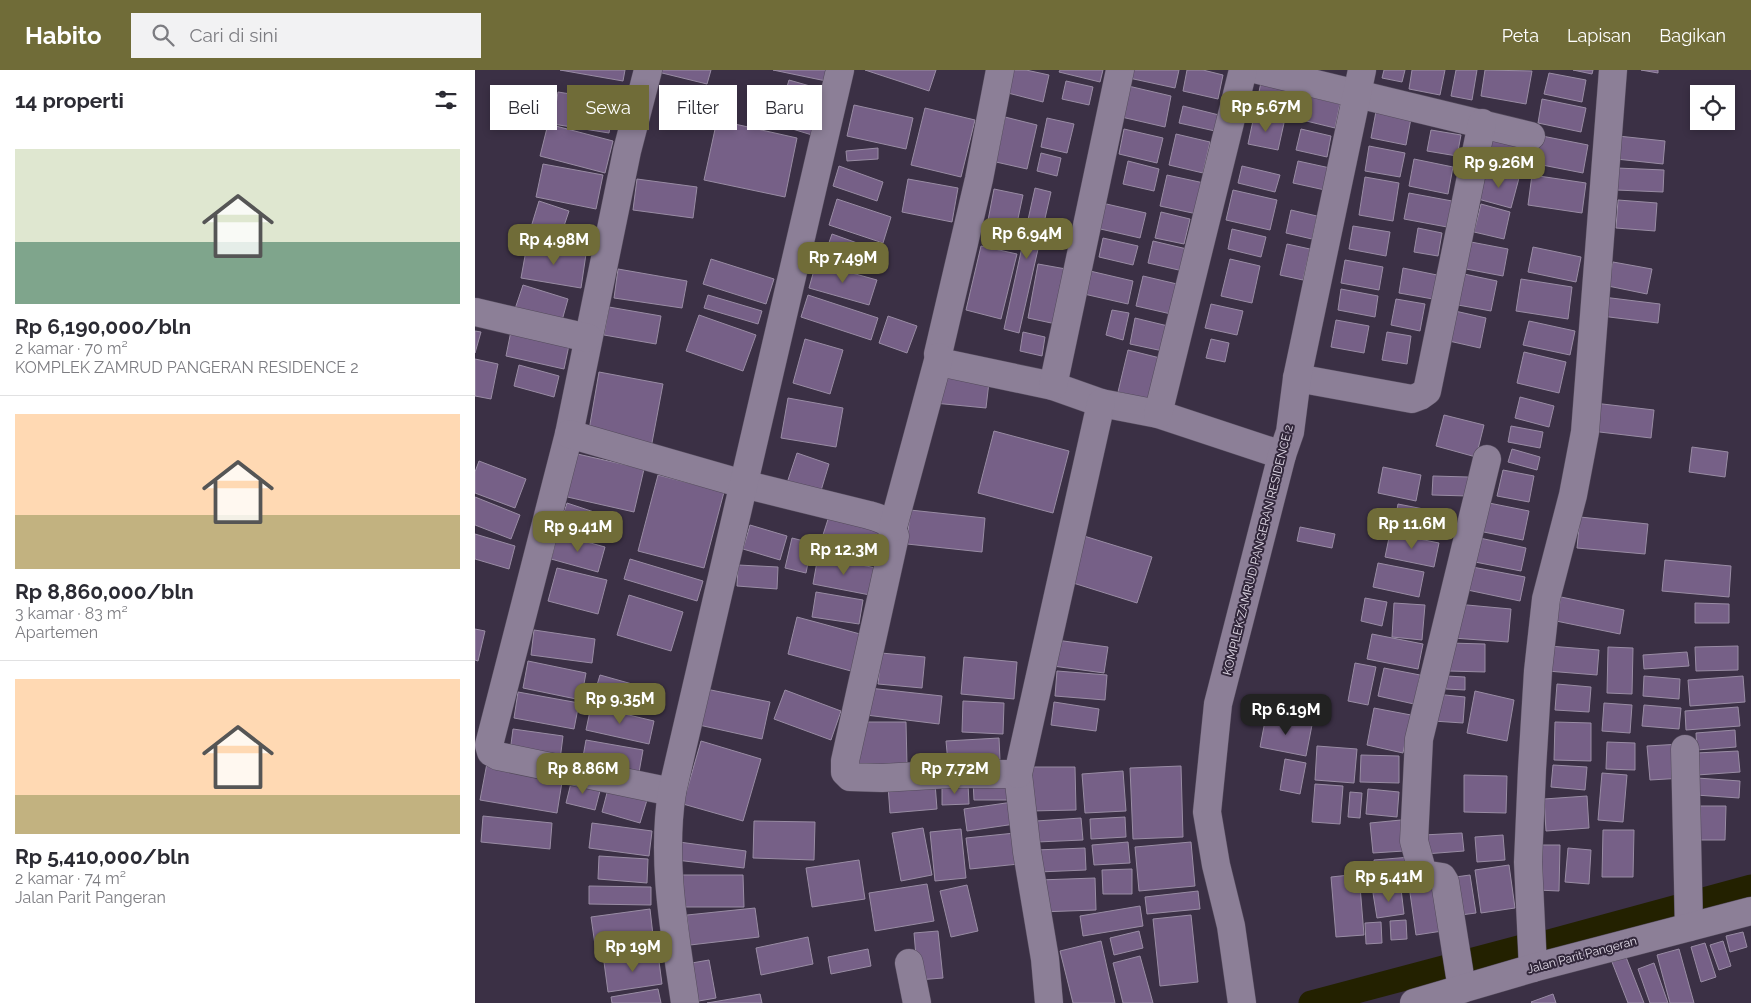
<!DOCTYPE html>
<html lang="id">
<meta charset="utf-8">
<style>
:root{--surface:#fff;--page:#f2f2f3;--text:#2b2b33;--muted:#7c7c81;--line:#e1e1e2;--accent:#706c38}
body{margin:0;font-family:Raleway,sans-serif;background:var(--page);color:var(--text);height:100vh;display:flex;flex-direction:column;font-size:19px;white-space:nowrap}
*{box-sizing:border-box;margin:0}
p{font-size:16px;color:var(--muted)}
.icon{flex:none;width:28px;height:28px;fill:none;stroke:currentColor;stroke-width:2;stroke-linecap:round;stroke-linejoin:round}
.map{position:relative;flex:1;overflow:hidden}
.side{display:flex;flex-direction:column;background:var(--surface);width:475px}
.side>*{flex:none}
.hud{position:absolute;left:15px;top:15px;width:475px;height:45px;display:flex;gap:10px}
.fabs{position:absolute;left:1215px;top:15px;display:grid;gap:10px}
.fabs a{display:grid;place-items:center;width:45px;height:45px;border-radius:0px;background:var(--surface);box-shadow:0 2px 8px #0003;font-size:25px}
.price{position:absolute;translate:-50% -42px;padding:0 11px;border-radius:10px;background:var(--accent);color:#fff;font-size:16px;line-height:32px;filter:drop-shadow(0 1px 2px #0008)}
.price::after{content:'';position:absolute;left:50%;top:30px;width:15px;height:11px;margin-left:-8px;background:inherit;clip-path:polygon(0 0,100% 0,50% 100%)}
.price.on{background:#222;color:#fff}
ul{padding:0;list-style:none}
li{display:grid;align-content:center;gap:10px;height:265px;padding:0 15px}
li+li{border-top:1px solid var(--line)}
li span{display:grid;place-items:center;height:155px;border-radius:0px;color:#555}
li>.icon{margin-inline-start:auto}
span .icon{width:90px;height:90px;fill:#fffc;stroke-width:1}
li b{font-size:21px}
h2{display:flex;justify-content:space-between;align-items:center;height:60px;padding:0 15px;font-size:21px}
.pill{padding:0 18px;border-radius:0px;background:var(--surface);box-shadow:0 2px 8px #0003;font-size:18px;line-height:45px}
.pill.on{background:var(--accent);color:#fff}
header{display:flex;align-items:center;gap:30px;box-sizing:border-box;height:70px;padding:0 25px;background:var(--accent);color:#fff}
header strong{font-size:24px}
nav{display:flex;gap:28px;margin-inline-start:auto;font-size:18px}
.search{width:350px;height:45px;background:var(--page);display:flex;align-items:center;gap:12px;box-sizing:border-box;padding:0 18px;border-radius:0px;color:var(--muted);font-size:19px}
main{display:flex;flex:1;min-height:0}
.map>svg:first-child{display:block}
.lines{fill:none;stroke-linecap:round;stroke-linejoin:round}
.canal{stroke:#232100;stroke-width:25}
.building{fill:#766087;stroke:#998ca4}
.minor-casing{stroke:#544b5c;stroke-width:29}
.minor{stroke:#8c7f97;stroke-width:28}
.labels{text-anchor:middle;dominant-baseline:central;stroke-width:4;stroke-linejoin:round;paint-order:stroke}
.street-label{font-size:12px;fill:#e3dce9;stroke:#31263a}
</style>
<header>
<strong>Habito</strong>
<div class="search"><svg class="icon" aria-label="search" viewBox="0 0 24 24"><circle cx="10" cy="10" r="6"/><path d="M15 15l6 6"/></svg>Cari di sini</div>
<nav><a>Peta</a><a>Lapisan</a><a>Bagikan</a></nav>
</header>
<main>
<section class="side">
<h2>14 properti<svg class="icon" aria-label="filters" viewBox="0 0 24 24"><path d="M4 7h16M4 17h16"/><circle cx="9" cy="7" r="2"/><circle cx="15" cy="17" r="2"/></svg></h2>
<ul>
<li><span style="background:linear-gradient(#dfe7d0 60%,#7fa58c 0)"><svg class="icon" aria-label="home" viewBox="0 0 24 24"><path d="M3 11l9-7 9 7M6 9v11h12V9"/></svg></span><div><b>Rp 6,190,000/bln</b><p>2 kamar · 70 m²</p><p>KOMPLEK ZAMRUD PANGERAN RESIDENCE 2</p></div></li>
<li><span style="background:linear-gradient(#ffd9b3 65%,#c2b280 0)"><svg class="icon" aria-label="home" viewBox="0 0 24 24"><path d="M3 11l9-7 9 7M6 9v11h12V9"/></svg></span><div><b>Rp 8,860,000/bln</b><p>3 kamar · 83 m²</p><p>Apartemen</p></div></li>
<li><span style="background:linear-gradient(#ffd9b3 75%,#c2b280 0)"><svg class="icon" aria-label="home" viewBox="0 0 24 24"><path d="M3 11l9-7 9 7M6 9v11h12V9"/></svg></span><div><b>Rp 5,410,000/bln</b><p>2 kamar · 74 m²</p><p>Jalan Parit Pangeran</p></div></li>
</ul>
</section>
<div class="map">
<svg width="1276" height="933" viewBox="0 0 1276 933">
<rect width="100%" height="100%" fill="#3b3045"/>
<g class="lines">
<!-- canal -->
<g class="canal">
<polyline points="1070,873 1276,817"/>
<polyline points="836,933 1047,877"/>
</g>
</g>
<!-- building -->
<g class="building">
<polygon points="85,0 150,0 148,11"/>
<polygon points="183,0 236,0 232,14 183,2"/>
<polygon points="298,0 359,0 356,12"/>
<polygon points="390,0 461,0 454,21"/>
<polygon points="539,0 551,0 574,5 568,32 533,23"/>
<polygon points="585,0 628,0 625,12 584,2"/>
<polygon points="656,0 704,0 700,18 654,8"/>
<polygon points="712,0 728,0 748,5 743,29 708,21"/>
<polygon points="909,0 930,0 927,12 907,8"/>
<polygon points="937,0 970,0 965,25 934,19"/>
<polygon points="981,0 1002,0 997,30 976,26"/>
<polygon points="1010,0 1057,1 1051,34 1006,26"/>
<polygon points="1098,0 1118,0 1117,4"/>
<polygon points="1166,0 1183,0 1183,3"/>
<polygon points="1074,3 1111,10 1107,32 1069,24"/>
<polygon points="787,8 819,16 812,47 780,40"/>
<polygon points="314,10 349,20 337,65 301,54"/>
<polygon points="591,11 618,17 614,35 587,29"/>
<polygon points="649,15 696,26 690,57 642,46"/>
<polygon points="83,22 139,31 134,63 78,54"/>
<polygon points="829,25 865,34 860,58 823,49"/>
<polygon points="1067,29 1111,38 1106,62 1063,53"/>
<polygon points="379,35 438,48 431,79 372,66"/>
<polygon points="708,36 744,45 740,61 704,53"/>
<polygon points="902,36 937,43 931,75 896,68"/>
<polygon points="450,38 500,50 486,107 436,95"/>
<polygon points="779,46 809,53 803,80 773,74"/>
<polygon points="530,47 562,55 552,99 521,92"/>
<polygon points="572,48 599,54 592,83 566,77"/>
<polygon points="242,50 322,68 310,127 229,110"/>
<polygon points="73,54 138,71 130,103 65,86"/>
<polygon points="649,59 688,68 682,93 644,84"/>
<polygon points="826,59 856,66 852,87 821,80"/>
<polygon points="956,60 986,65 982,86 952,81"/>
<polygon points="1016,62 1053,69 1048,97 1010,89"/>
<polygon points="701,64 735,72 728,103 694,95"/>
<polygon points="1062,65 1113,75 1108,103 1057,93"/>
<polygon points="1143,66 1190,71 1188,94 1141,89"/>
<polygon points="894,76 930,83 925,107 890,101"/>
<polygon points="403,78 403,89 372,91 371,81"/>
<polygon points="566,83 586,88 582,106 562,101"/>
<polygon points="939,89 978,97 973,124 934,116"/>
<polygon points="653,91 684,99 679,121 648,114"/>
<polygon points="823,91 855,98 850,120 818,113"/>
<polygon points="68,94 128,105 121,139 61,127"/>
<polygon points="364,96 408,112 402,131 358,116"/>
<polygon points="767,96 805,105 800,122 763,113"/>
<polygon points="1142,98 1189,100 1188,122 1141,120"/>
<polygon points="1011,99 1044,108 1036,138 1003,129"/>
<polygon points="692,105 729,113 722,144 685,136"/>
<polygon points="1057,105 1111,113 1107,143 1053,135"/>
<polygon points="890,107 924,113 918,151 884,145"/>
<polygon points="162,109 222,117 218,148 158,140"/>
<polygon points="433,109 483,118 477,152 427,142"/>
<polygon points="560,118 576,122 544,263 529,259"/>
<polygon points="519,119 548,125 538,172 510,166"/>
<polygon points="758,120 802,130 795,160 751,150"/>
<polygon points="934,123 977,131 972,157 929,149"/>
<polygon points="362,129 416,147 408,173 354,155"/>
<polygon points="1143,130 1182,133 1180,161 1141,158"/>
<polygon points="64,131 94,141 82,177 53,167"/>
<polygon points="627,133 671,143 665,168 621,158"/>
<polygon points="1006,134 1035,142 1029,169 999,162"/>
<polygon points="816,140 842,146 837,169 811,163"/>
<polygon points="686,142 715,149 709,174 680,168"/>
<polygon points="878,156 915,162 911,186 874,179"/>
<polygon points="943,158 967,163 963,186 939,182"/>
<polygon points="757,159 791,167 786,187 753,179"/>
<polygon points="357,164 399,179 391,202 349,187"/>
<polygon points="628,168 663,176 658,195 624,187"/>
<polygon points="678,171 712,179 708,201 673,193"/>
<polygon points="996,172 1033,179 1028,206 991,199"/>
<polygon points="812,174 835,179 828,210 805,205"/>
<polygon points="52,175 111,184 106,218 46,208"/>
<polygon points="506,176 542,184 526,249 491,240"/>
<polygon points="1058,177 1106,187 1101,212 1053,202"/>
<polygon points="236,189 299,209 291,234 228,214"/>
<polygon points="755,189 785,196 777,233 746,226"/>
<polygon points="870,190 908,197 904,220 866,213"/>
<polygon points="1138,192 1177,199 1172,224 1133,216"/>
<polygon points="341,193 402,210 394,235 334,218"/>
<polygon points="563,194 591,199 581,254 553,248"/>
<polygon points="928,198 962,205 958,229 924,223"/>
<polygon points="143,199 212,211 207,238 139,228"/>
<polygon points="615,201 658,211 653,234 609,224"/>
<polygon points="989,204 1022,211 1016,241 983,235"/>
<polygon points="668,206 702,214 696,244 661,236"/>
<polygon points="1046,209 1097,217 1093,249 1041,241"/>
<polygon points="48,215 93,229 86,254 40,239"/>
<polygon points="866,219 903,226 900,247 863,240"/>
<polygon points="233,225 287,241 283,254 229,238"/>
<polygon points="333,225 403,248 396,270 326,247"/>
<polygon points="1128,227 1185,234 1183,253 1126,246"/>
<polygon points="921,229 950,234 945,261 916,255"/>
<polygon points="736,234 768,241 762,265 730,258"/>
<polygon points="134,237 186,246 181,274 129,265"/>
<polygon points="637,240 654,243 648,270 631,265"/>
<polygon points="980,241 1011,248 1005,278 974,271"/>
<polygon points="224,245 281,265 268,301 211,281"/>
<polygon points="413,246 442,256 432,283 404,273"/>
<polygon points="660,248 693,256 688,281 655,274"/>
<polygon points="861,250 894,256 889,283 856,277"/>
<polygon points="1054,251 1100,261 1095,285 1048,275"/>
<polygon points="0,261 6,262 0,283"/>
<polygon points="36,261 94,275 89,299 31,286"/>
<polygon points="548,262 570,267 567,286 545,281"/>
<polygon points="912,262 936,266 932,294 907,290"/>
<polygon points="330,269 368,280 355,324 318,313"/>
<polygon points="736,269 754,273 750,292 731,288"/>
<polygon points="653,280 689,289 680,331 643,322"/>
<polygon points="1049,282 1091,292 1084,323 1042,313"/>
<polygon points="0,289 23,294 16,329 0,326"/>
<polygon points="44,295 84,306 79,327 39,316"/>
<polygon points="124,302 188,314 176,378 113,366"/>
<polygon points="462,307 514,312 511,338 459,333"/>
<polygon points="1045,327 1079,336 1074,357 1040,348"/>
<polygon points="313,328 368,338 361,377 306,368"/>
<polygon points="1119,333 1179,340 1176,368 1116,361"/>
<polygon points="969,345 1009,355 1001,387 961,376"/>
<polygon points="1036,356 1068,362 1065,378 1033,372"/>
<polygon points="519,361 594,381 578,443 503,423"/>
<polygon points="1217,377 1253,382 1250,407 1214,402"/>
<polygon points="1037,379 1065,387 1062,400 1033,392"/>
<polygon points="98,383 169,399 159,442 88,426"/>
<polygon points="322,383 354,394 345,424 312,413"/>
<polygon points="4,391 51,409 40,438 0,423 0,402"/>
<polygon points="908,397 946,405 941,431 903,423"/>
<polygon points="1028,400 1059,406 1054,432 1022,426"/>
<polygon points="183,405 249,422 229,498 163,481"/>
<polygon points="958,406 993,407 993,426 957,425"/>
<polygon points="0,427 45,445 36,469 0,455"/>
<polygon points="1004,431 1054,441 1048,470 999,460"/>
<polygon points="92,433 128,445 122,463 86,451"/>
<polygon points="923,434 969,443 965,466 919,457"/>
<polygon points="356,440 412,458 402,490 346,471"/>
<polygon points="435,440 510,448 507,482 432,474"/>
<polygon points="1105,447 1173,454 1170,484 1102,478"/>
<polygon points="275,455 312,466 305,490 268,479"/>
<polygon points="825,457 860,464 857,478 822,471"/>
<polygon points="915,463 964,473 959,497 910,487"/>
<polygon points="0,464 40,476 34,499 0,489"/>
<polygon points="83,464 130,477 123,502 76,489"/>
<polygon points="609,466 677,487 662,533 595,512"/>
<polygon points="1000,467 1051,478 1046,501 995,491"/>
<polygon points="317,468 337,473 331,503 310,498"/>
<polygon points="343,486 401,498 395,525 338,514"/>
<polygon points="155,489 228,511 222,531 149,509"/>
<polygon points="1190,490 1256,496 1254,527 1187,521"/>
<polygon points="903,493 949,502 944,527 898,517"/>
<polygon points="263,495 303,497 302,519 262,516"/>
<polygon points="987,495 1050,507 1045,531 983,518"/>
<polygon points="82,498 132,510 123,544 73,531"/>
<polygon points="341,522 388,530 384,554 337,547"/>
<polygon points="154,525 208,542 196,581 142,565"/>
<polygon points="1086,527 1149,540 1145,564 1081,551"/>
<polygon points="890,528 912,532 907,556 886,551"/>
<polygon points="919,533 950,535 947,570 917,567"/>
<polygon points="1220,533 1254,534 1254,553 1220,553"/>
<polygon points="981,534 1036,539 1033,572 978,568"/>
<polygon points="322,547 385,564 376,601 313,584"/>
<polygon points="0,559 10,561 3,591 0,590"/>
<polygon points="59,560 120,569 117,593 56,585"/>
<polygon points="897,564 948,574 943,599 892,589"/>
<polygon points="581,570 633,577 629,603 578,596"/>
<polygon points="974,573 1010,574 1010,602 973,601"/>
<polygon points="1074,576 1124,580 1122,605 1072,601"/>
<polygon points="1263,576 1263,600 1221,601 1220,577"/>
<polygon points="1133,577 1158,578 1157,624 1132,623"/>
<polygon points="1212,582 1214,596 1169,599 1168,585"/>
<polygon points="406,583 450,587 447,618 403,614"/>
<polygon points="489,587 542,592 539,629 486,624"/>
<polygon points="53,591 111,603 106,630 48,618"/>
<polygon points="880,593 901,597 893,635 873,631"/>
<polygon points="909,598 945,605 939,634 903,626"/>
<polygon points="582,601 632,605 630,630 580,626"/>
<polygon points="125,605 175,619 169,642 118,628"/>
<polygon points="971,606 990,607 990,620 971,619"/>
<polygon points="1169,606 1205,609 1204,629 1168,626"/>
<polygon points="1268,606 1270,632 1215,636 1213,610"/>
<polygon points="1082,614 1116,617 1114,642 1080,640"/>
<polygon points="394,618 467,626 464,654 391,645"/>
<polygon points="231,619 295,632 287,669 224,655"/>
<polygon points="310,620 366,641 356,670 299,649"/>
<polygon points="1000,621 1039,630 1032,671 992,663"/>
<polygon points="43,622 104,633 99,659 39,648"/>
<polygon points="960,624 990,627 988,653 958,651"/>
<polygon points="488,631 529,633 528,664 487,662"/>
<polygon points="579,632 624,639 621,661 576,655"/>
<polygon points="1129,633 1157,635 1155,663 1127,661"/>
<polygon points="1169,635 1206,638 1204,659 1167,656"/>
<polygon points="116,636 179,651 174,674 111,660"/>
<polygon points="1263,637 1265,656 1211,660 1210,641"/>
<polygon points="899,638 936,645 928,683 892,675"/>
<polygon points="791,646 837,655 831,686 785,677"/>
<polygon points="383,652 431,652 432,695 384,696"/>
<polygon points="1080,652 1116,653 1116,691 1079,690"/>
<polygon points="38,659 88,666 85,690 35,682"/>
<polygon points="1260,660 1261,677 1222,680 1221,663"/>
<polygon points="524,668 525,690 473,693 471,671"/>
<polygon points="111,670 168,680 163,708 106,698"/>
<polygon points="226,671 286,689 268,751 208,734"/>
<polygon points="1132,672 1160,673 1160,700 1131,699"/>
<polygon points="1206,674 1209,708 1175,710 1172,676"/>
<polygon points="842,676 882,679 879,713 840,710"/>
<polygon points="1263,681 1265,702 1222,705 1221,683"/>
<polygon points="886,685 924,686 924,713 885,712"/>
<polygon points="810,689 831,693 825,724 805,720"/>
<polygon points="12,693 88,706 82,743 5,730"/>
<polygon points="1078,695 1112,697 1110,720 1076,717"/>
<polygon points="706,696 708,767 658,769 655,698"/>
<polygon points="555,697 600,697 601,740 555,741"/>
<polygon points="648,701 651,741 610,743 607,704"/>
<polygon points="1127,703 1152,705 1148,752 1123,750"/>
<polygon points="989,705 1032,706 1031,743 989,742"/>
<polygon points="1222,708 1265,711 1264,728 1221,725"/>
<polygon points="97,709 126,717 120,740 91,733"/>
<polygon points="498,711 533,711 534,730 499,730"/>
<polygon points="460,713 462,739 415,743 413,716"/>
<polygon points="493,714 494,734 467,735 467,715"/>
<polygon points="840,714 868,716 865,754 837,752"/>
<polygon points="133,719 172,730 165,753 127,742"/>
<polygon points="893,719 924,722 922,747 891,744"/>
<polygon points="875,722 887,723 885,748 873,747"/>
<polygon points="1112,726 1114,758 1071,761 1069,729"/>
<polygon points="538,732 540,754 492,761 489,739"/>
<polygon points="1223,736 1251,736 1250,770 1223,770"/>
<polygon points="8,746 77,753 75,779 6,772"/>
<polygon points="650,747 651,767 616,769 615,749"/>
<polygon points="606,748 608,770 562,772 561,751"/>
<polygon points="926,750 929,781 898,783 895,753"/>
<polygon points="279,751 340,752 339,790 278,788"/>
<polygon points="117,753 177,761 174,786 114,778"/>
<polygon points="448,758 457,805 426,811 417,763"/>
<polygon points="486,759 491,808 460,811 455,762"/>
<polygon points="1128,760 1159,760 1158,807 1127,807"/>
<polygon points="540,763 544,794 495,799 491,768"/>
<polygon points="987,763 989,781 950,784 948,765"/>
<polygon points="1028,765 1030,790 1002,792 1000,767"/>
<polygon points="204,772 271,781 269,798 201,790"/>
<polygon points="653,772 655,793 619,795 617,775"/>
<polygon points="716,772 720,816 664,821 660,777"/>
<polygon points="1063,775 1085,775 1084,821 1062,820"/>
<polygon points="610,778 611,800 563,802 561,780"/>
<polygon points="1093,778 1116,780 1114,814 1090,812"/>
<polygon points="124,786 173,789 172,813 123,809"/>
<polygon points="936,787 938,815 901,818 899,790"/>
<polygon points="384,790 390,829 337,837 331,798"/>
<polygon points="1034,795 1040,838 1006,843 1000,800"/>
<polygon points="657,799 657,824 628,824 627,800"/>
<polygon points="884,804 889,865 861,867 856,807"/>
<polygon points="205,805 268,805 269,837 205,837"/>
<polygon points="995,805 1001,843 978,846 973,808"/>
<polygon points="620,808 621,840 565,842 564,810"/>
<polygon points="967,811 974,860 941,865 934,816"/>
<polygon points="452,814 459,851 400,861 394,823"/>
<polygon points="492,815 503,861 476,867 465,821"/>
<polygon points="114,816 176,817 176,835 114,834"/>
<polygon points="926,819 929,844 902,848 898,823"/>
<polygon points="723,821 725,839 672,844 670,827"/>
<polygon points="665,836 668,856 608,866 605,846"/>
<polygon points="280,838 284,867 215,875 212,845"/>
<polygon points="175,839 179,874 121,882 116,847"/>
<polygon points="716,845 723,912 685,916 678,849"/>
<polygon points="931,850 932,869 916,870 915,851"/>
<polygon points="906,852 907,873 891,874 890,853"/>
<polygon points="463,861 468,908 443,910 439,863"/>
<polygon points="664,861 668,878 639,885 635,868"/>
<polygon points="1268,862 1272,877 1255,882 1251,866"/>
<polygon points="333,867 338,894 286,905 281,878"/>
<polygon points="626,871 640,933 598,933 585,881"/>
<polygon points="1248,871 1256,896 1244,900 1235,875"/>
<polygon points="1230,873 1241,907 1226,912 1216,877"/>
<polygon points="393,879 396,896 356,904 353,887"/>
<polygon points="1204,879 1219,933 1195,933 1182,885"/>
<polygon points="183,884 187,914 133,922 129,892"/>
<polygon points="665,886 678,933 648,933 638,893"/>
<polygon points="1151,887 1169,933 1153,933 1137,892"/>
<polygon points="234,890 241,928 218,932 211,894"/>
<polygon points="1179,893 1193,933 1175,933 1163,899"/>
<polygon points="183,919 186,933 137,933 136,927"/>
<polygon points="285,924 287,933 232,933"/>
<polygon points="1078,924 1081,933 1057,933 1056,932"/>
</g>
<g class="lines">
<defs>
<g id="minor">
<polyline points="173,0 152,81 94,364 14,675 16,682 23,686 197,722"/>
<polyline points="525,0 504,109 463,284 465,290 469,293 578,316 626,333 683,344 807,385"/>
<polyline points="783,0 1056,66"/>
<polyline points="0,242 113,268"/>
<polyline points="822,308 937,329 945,326 952,321 1007,53"/>
<polyline points="578,316 645,0"/>
<polyline points="683,344 768,0"/>
<path d="M94,364L268,414L394,445C408,449 416,451 420,466L370,691V702L375,707L407,708L475,704H543L552,782L570,889L574,933"/>
<polyline points="418,457 464,287"/>
<polyline points="1210,679 1214,857"/>
<polyline points="543,704 626,333"/>
<polyline points="434,893 442,933"/>
<polyline points="1058,898 1053,792 1057,699 1063,601 1071,529 1098,425 1110,362 1138,0"/>
<polyline points="987,919 970,812 967,807 948,804 939,771 944,669 1012,389"/>
<path d="M210,933C200,863 186,793 197,722L365,0"/>
<polyline points="767,933 756,856 741,795 732,742 743,634 807,385 815,362 822,308 887,0"/>
<polyline points="939,933 1058,898 1276,841"/>
</g>
</defs>
<!-- minor casing -->
<use href="#minor" class="minor-casing"/>
<!-- minor -->
<use href="#minor" class="minor"/>
</g>
<g class="labels">
<!-- street labels -->
<g class="street-label">
<text transform="translate(783 480) rotate(-76)">KOMPLEK ZAMRUD PANGERAN RESIDENCE 2</text>
<text transform="translate(1107 885) rotate(-15)">Jalan Parit Pangeran</text>
</g>
</g>
</svg>
<div class="fabs">
<a><svg class="icon" aria-label="locate" viewBox="0 0 24 24"><circle cx="12" cy="12" r="6"/><path d="M12 2v4M12 18v4M2 12h4M18 12h4"/></svg></a>
</div>
<b class="price" style="left:791px;top:63px">Rp 5.67M</b>
<b class="price" style="left:1024px;top:119px">Rp 9.26M</b>
<b class="price" style="left:552px;top:190px">Rp 6.94M</b>
<b class="price" style="left:79px;top:196px">Rp 4.98M</b>
<b class="price" style="left:368px;top:214px">Rp 7.49M</b>
<b class="price" style="left:937px;top:480px">Rp 11.6M</b>
<b class="price" style="left:103px;top:483px">Rp 9.41M</b>
<b class="price" style="left:369px;top:506px">Rp 12.3M</b>
<b class="price" style="left:145px;top:655px">Rp 9.35M</b>
<b class="price on" style="left:811px;top:666px">Rp 6.19M</b>
<b class="price" style="left:108px;top:725px">Rp 8.86M</b>
<b class="price" style="left:480px;top:725px">Rp 7.72M</b>
<b class="price" style="left:914px;top:833px">Rp 5.41M</b>
<b class="price" style="left:158px;top:903px">Rp 19M</b>
<div class="hud">
<a class="pill">Beli</a>
<a class="pill on">Sewa</a>
<a class="pill">Filter</a>
<a class="pill">Baru</a>
</div>
</div>
</main>
